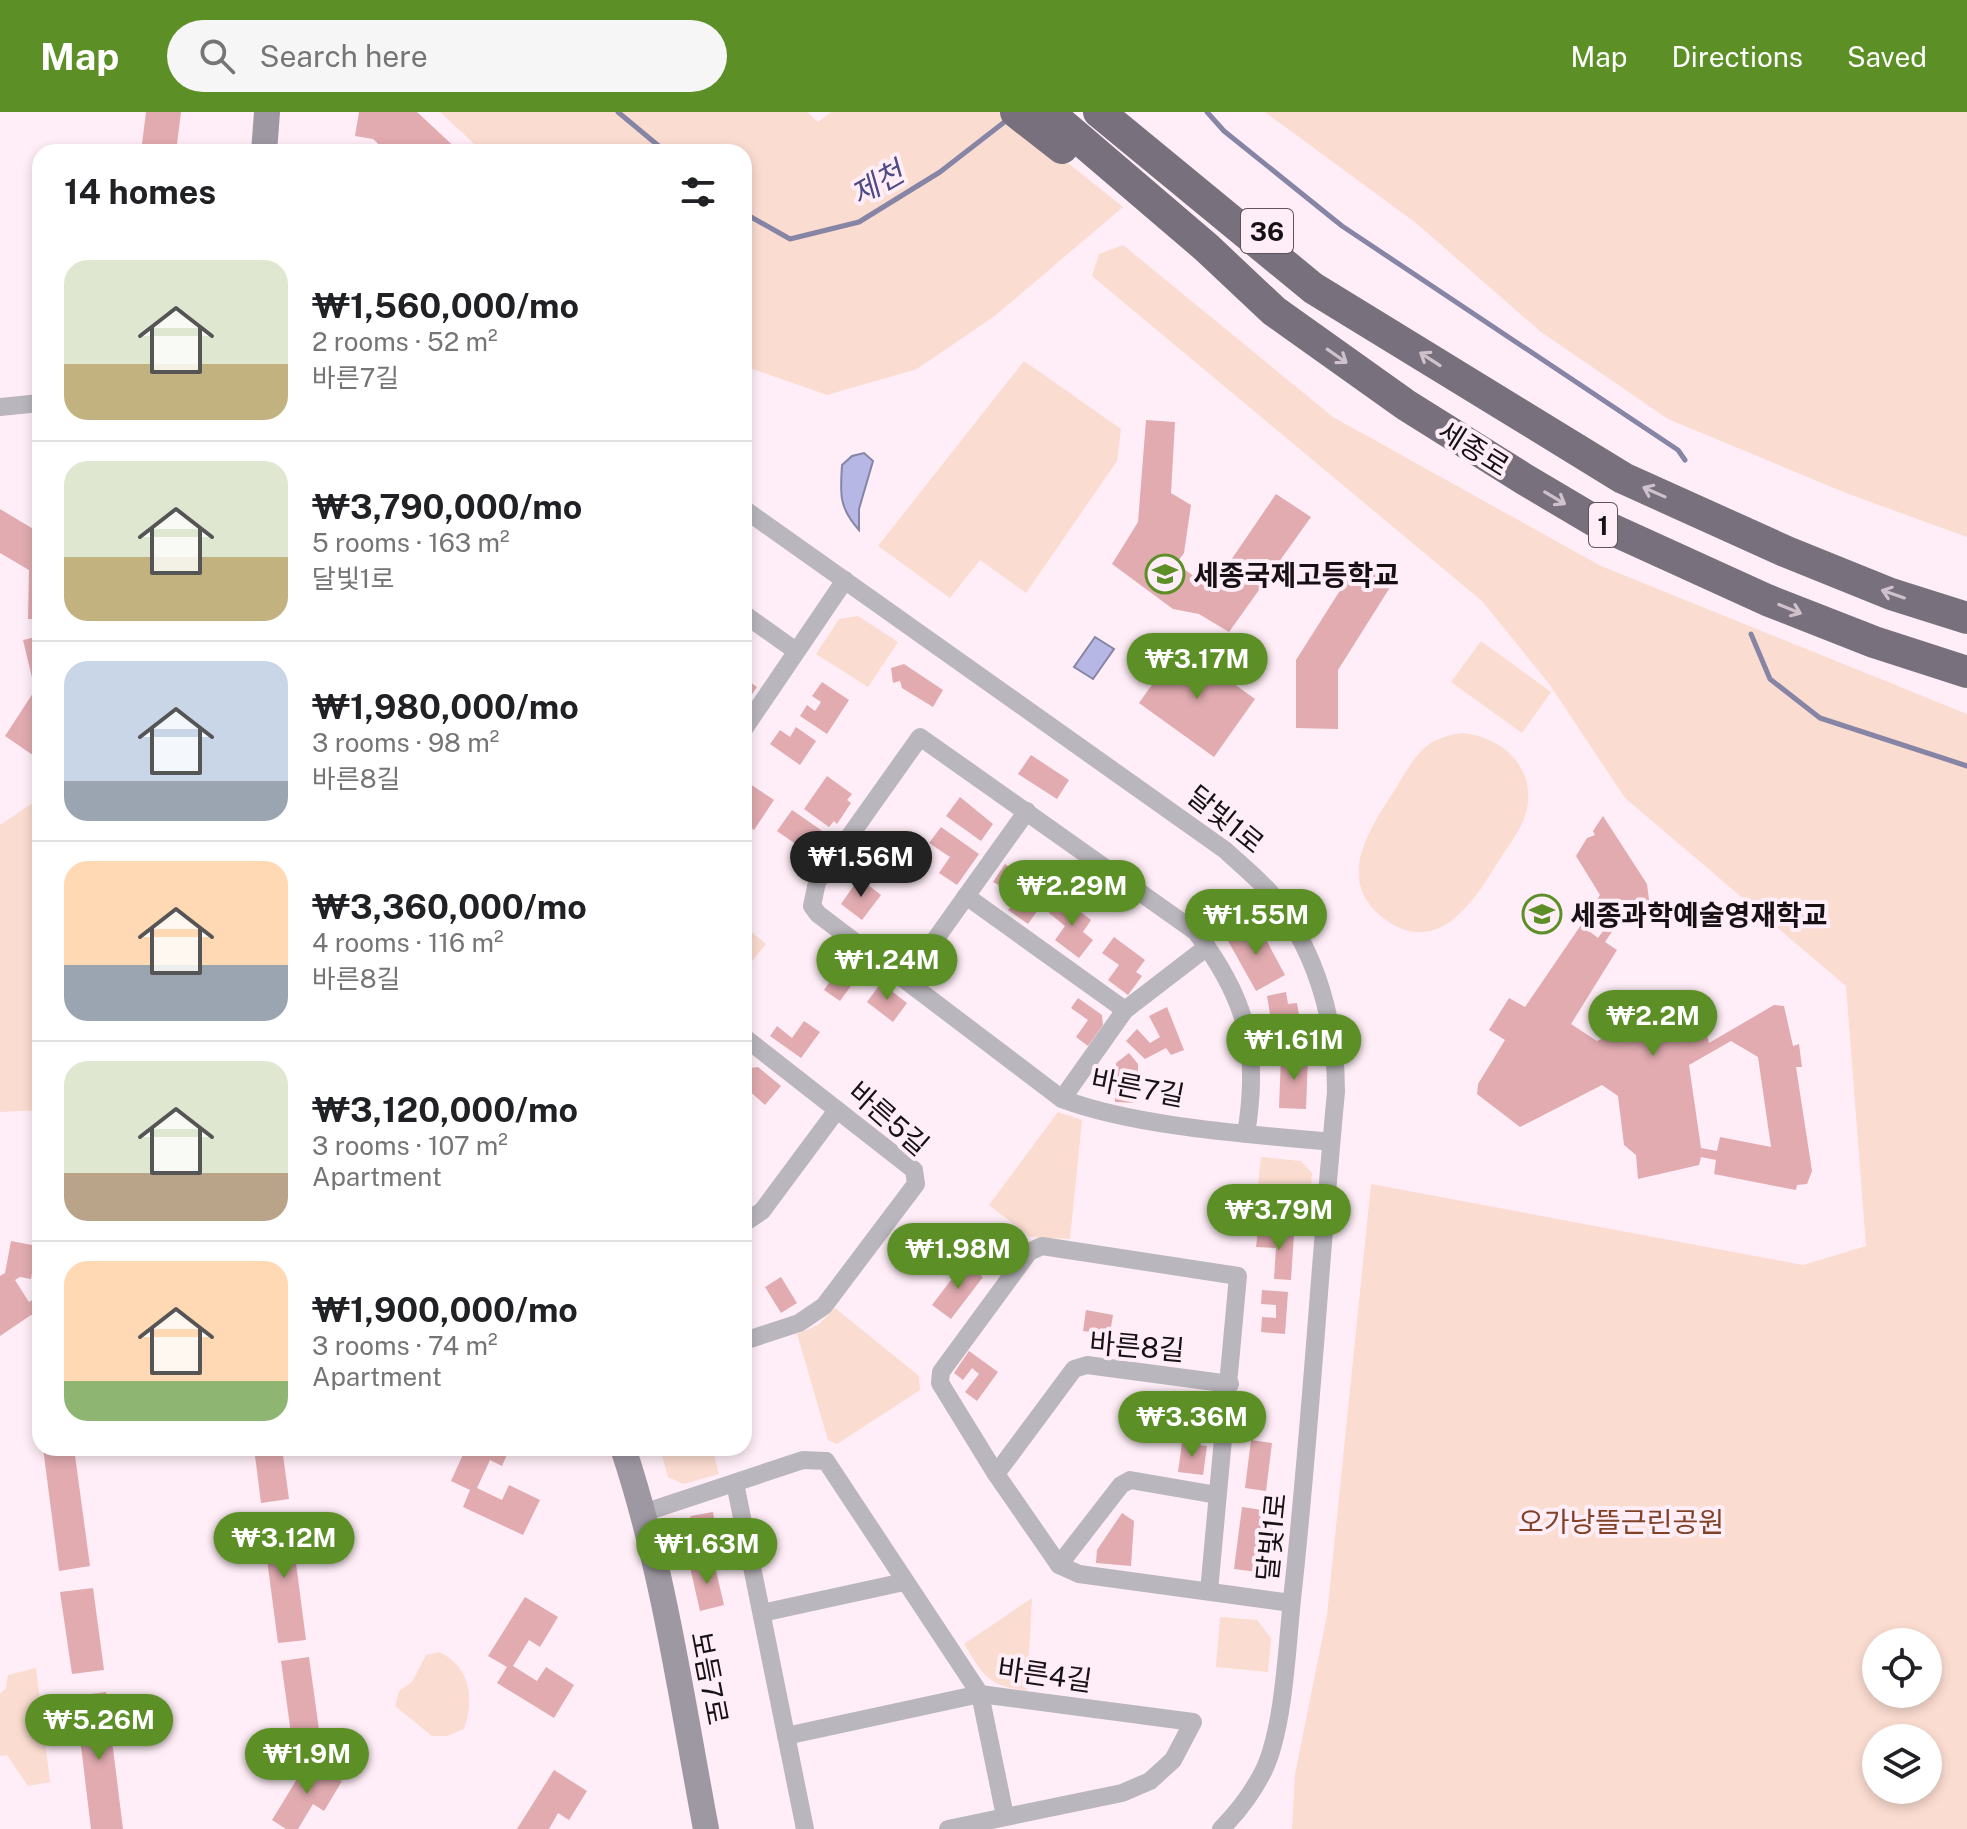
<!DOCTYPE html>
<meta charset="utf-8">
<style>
:root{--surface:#fff;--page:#f6f6f6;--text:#202124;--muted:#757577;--line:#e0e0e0;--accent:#5d8f27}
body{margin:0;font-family:"Public Sans","Noto Sans KR",sans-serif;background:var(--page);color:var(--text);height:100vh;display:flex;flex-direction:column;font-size:30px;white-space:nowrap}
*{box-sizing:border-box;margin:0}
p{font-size:26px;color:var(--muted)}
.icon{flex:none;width:44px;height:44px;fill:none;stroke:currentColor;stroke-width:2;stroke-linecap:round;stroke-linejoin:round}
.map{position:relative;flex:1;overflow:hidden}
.panel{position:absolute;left:32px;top:32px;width:720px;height:1312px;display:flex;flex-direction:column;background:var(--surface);border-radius:24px;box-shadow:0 4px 12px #0003}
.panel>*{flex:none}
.fabs{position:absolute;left:1862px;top:1516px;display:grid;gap:16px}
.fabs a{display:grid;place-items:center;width:80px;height:80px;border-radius:50%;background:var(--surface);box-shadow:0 4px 12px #0003;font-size:40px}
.price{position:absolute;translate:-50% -68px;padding:0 18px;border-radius:28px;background:var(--accent);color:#fff;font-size:26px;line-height:52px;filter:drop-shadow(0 2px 4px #0008)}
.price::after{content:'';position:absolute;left:50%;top:48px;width:24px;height:18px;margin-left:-12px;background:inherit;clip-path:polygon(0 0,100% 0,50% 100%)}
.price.current{background:#222;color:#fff}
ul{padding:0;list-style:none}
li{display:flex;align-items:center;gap:24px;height:200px;padding:0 32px}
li+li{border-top:2px solid var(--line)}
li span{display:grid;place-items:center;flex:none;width:224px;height:160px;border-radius:24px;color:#555}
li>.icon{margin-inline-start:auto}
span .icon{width:96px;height:96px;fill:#fffc;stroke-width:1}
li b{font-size:34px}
h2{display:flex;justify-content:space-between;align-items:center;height:96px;padding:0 32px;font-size:34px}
header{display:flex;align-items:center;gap:48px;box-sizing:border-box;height:112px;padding:0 40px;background:var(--accent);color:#fff}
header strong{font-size:38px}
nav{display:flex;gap:44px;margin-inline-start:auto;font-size:28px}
.search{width:560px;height:72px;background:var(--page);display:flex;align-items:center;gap:20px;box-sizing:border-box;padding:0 28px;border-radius:44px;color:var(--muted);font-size:30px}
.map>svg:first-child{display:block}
.green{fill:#fbdcd0;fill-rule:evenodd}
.water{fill:#b6b7e5;stroke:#8685a6;stroke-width:2}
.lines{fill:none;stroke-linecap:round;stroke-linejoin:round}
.stream{stroke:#8685a6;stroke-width:5}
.building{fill:#e1abb0;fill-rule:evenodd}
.street{stroke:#bab6bd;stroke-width:18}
.secondary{stroke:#9e98a2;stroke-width:26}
.highway{stroke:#79707d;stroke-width:32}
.oneway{stroke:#d0c2cc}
.labels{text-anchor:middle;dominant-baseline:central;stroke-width:8;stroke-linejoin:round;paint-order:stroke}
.shield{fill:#ffeef7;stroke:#5d5358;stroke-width:2}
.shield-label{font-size:26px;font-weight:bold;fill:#171114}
.street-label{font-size:28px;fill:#171114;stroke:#ffeef7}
.poi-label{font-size:28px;font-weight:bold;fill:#171114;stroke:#ffeef7;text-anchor:start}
.park-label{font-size:28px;fill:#804127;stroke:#ffeef7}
.water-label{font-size:30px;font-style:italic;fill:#4d4b86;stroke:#ffeef7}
</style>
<header>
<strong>Map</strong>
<div class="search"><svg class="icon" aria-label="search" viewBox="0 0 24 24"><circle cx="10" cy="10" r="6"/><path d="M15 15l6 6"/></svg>Search here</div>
<nav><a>Map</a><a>Directions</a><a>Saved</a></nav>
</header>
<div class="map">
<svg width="1967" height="1717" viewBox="0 0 1967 1717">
<rect width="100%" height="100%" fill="#ffeef7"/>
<!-- green -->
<g class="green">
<polygon points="440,0 807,0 818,10 831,0 1004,0 1123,95 996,203 917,257 827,283 744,254 744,40 483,40"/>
<polygon points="1265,0 1967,0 1967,425 1846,381 1668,307 1541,220 1416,111"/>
<path d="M1123,133L1333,305L1601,454L1967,602V1717H1292L1295,1662L1327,1503L1371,1072L1803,1153L1866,1134L1846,874L1625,686L1550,573L1482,489L1092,164L1099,142ZM1876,1530H1928V1582H1876ZM1876,1626H1928V1678H1876Z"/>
<polygon points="1024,249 1121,317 1117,349 1026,481 980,448 950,486 878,434"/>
<polygon points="858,504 898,530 868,575 816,542 839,507"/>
<polygon points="1481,529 1551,580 1522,621 1451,570"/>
<path d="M1462,621C1501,625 1535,653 1527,697C1523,716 1508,734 1498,750C1473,791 1436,848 1382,805C1336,768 1368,720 1392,682C1403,666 1412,645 1428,633C1438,626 1449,623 1462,621Z"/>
<polygon points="40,686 40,998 0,1000 0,713"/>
<polygon points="744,814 766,832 744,859"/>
<polygon points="1058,1000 1082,1008 1070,1127 1030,1125 989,1093"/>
<polygon points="1261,1045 1301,1049 1312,1061 1308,1118 1254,1111"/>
<polygon points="835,1196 919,1264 920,1278 837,1332 828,1328 797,1222 818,1213"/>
<polygon points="660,1336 712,1336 719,1362 683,1372 668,1365"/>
<path d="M1032,1486L1027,1579C987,1573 984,1564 964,1532Z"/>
<polygon points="1220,1505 1257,1508 1271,1526 1268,1560 1216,1555"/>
<path d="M439,1540C470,1554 475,1587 464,1617L447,1624H432L395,1594L399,1579L412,1570L426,1543Z"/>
<polygon points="36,1556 50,1670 28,1674 7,1643 0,1644 0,1582 6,1576 8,1563"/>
</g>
<!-- water -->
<g class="water">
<path d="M864,341L873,349L859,397V418C839,396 840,382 842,353L852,344Z"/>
<polygon points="1095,525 1114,537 1093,567 1074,555"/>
</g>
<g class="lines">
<!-- stream -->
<g class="stream">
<polyline points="618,0 666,40"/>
<polyline points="1207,0 1224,19 1342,114 1678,338 1685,348"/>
<polyline points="744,101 790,127 859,110 940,60 1007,8"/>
<polyline points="1751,522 1770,567 1820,606 1967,654"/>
</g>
</g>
<!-- building -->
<g class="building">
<polygon points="146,0 181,0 176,40 141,40"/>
<polygon points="359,0 417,0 460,40 387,40 373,27 355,24"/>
<polygon points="1146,308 1175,310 1171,381 1191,393 1184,441 1176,452 1212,476 1276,382 1311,405 1229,520 1199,502 1173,497 1112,452 1138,410"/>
<polygon points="0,397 40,421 40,507 28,507 29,458 0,441"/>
<polygon points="1360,447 1394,469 1338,558 1338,617 1296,616 1296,548"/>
<polygon points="40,524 40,648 5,624 35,578 23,528"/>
<polygon points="1180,533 1255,587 1214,645 1139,591"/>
<polygon points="904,552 943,578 933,595 902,576 900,569 893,571 891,556"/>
<polygon points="744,566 757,575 744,594"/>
<polygon points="822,570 849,588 827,622 800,604 807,593 815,599 821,590 812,584"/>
<polygon points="796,615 816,629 800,653 770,632 780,618 790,625"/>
<polygon points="1031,643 1069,668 1057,687 1018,662"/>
<polygon points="827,664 852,682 847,688 851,691 837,712 834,709 829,715 804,697"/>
<polygon points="744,668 774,688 754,718 744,711 748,691 744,689"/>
<polygon points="960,685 993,712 981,729 946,704"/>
<polygon points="792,698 831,725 817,747 777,719"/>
<path d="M1603,704L1647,772L1649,788L1633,814L1621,806L1605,830L1617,838L1571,912L1597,929L1677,892L1704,911L1709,931L1774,893L1784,894L1793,934L1799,932L1802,955H1796L1812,1059L1807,1072L1797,1073L1796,1078L1714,1062L1716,1048L1701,1045L1699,1053L1638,1067L1636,1043L1624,1033L1618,984L1602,973L1520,1015L1477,982L1478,972L1505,928L1489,918L1509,886L1525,895L1581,813L1598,826L1603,819L1585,806L1600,783L1576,744L1587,726L1595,723L1593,719ZM1731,929L1758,945L1771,1035L1720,1025L1717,1039L1701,1036L1689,953Z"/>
<polygon points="941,715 979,742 957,773 939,761 950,745 929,731"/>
<polygon points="1005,752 1042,778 1045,788 1028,812 1008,798 1020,784 993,770"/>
<polygon points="859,766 881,783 862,808 841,792"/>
<polygon points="1061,785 1091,808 1083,820 1093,828 1079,846 1055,828 1065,814 1049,801"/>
<polygon points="1257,811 1285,863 1256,879 1227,827"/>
<polygon points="1114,825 1145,848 1136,860 1142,864 1128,883 1108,868 1119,853 1102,841"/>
<polygon points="847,845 864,856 840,889 824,878"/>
<polygon points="881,871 907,891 893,910 867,890"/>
<polygon points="1286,880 1288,892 1297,891 1303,925 1295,926 1296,937 1262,943 1256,910 1271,908 1267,884"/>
<polygon points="1078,886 1102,903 1103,913 1088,934 1076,925 1088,908 1071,896"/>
<polygon points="1167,895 1184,938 1171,943 1166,936 1145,947 1126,929 1137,917 1150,931 1160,925 1149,904"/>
<polygon points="804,909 820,920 801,946 770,924 777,914 792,926"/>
<polygon points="1129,941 1138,952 1138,991 1115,990 1116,951"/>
<polygon points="1281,944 1308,945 1306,997 1279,996"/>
<polygon points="758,955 781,974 765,993 747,977 744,979 744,957"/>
<polygon points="1258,1119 1294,1122 1291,1168 1274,1167 1276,1136 1256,1135"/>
<polygon points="11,1129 37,1134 31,1167 20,1165 15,1168 29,1190 34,1187 35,1175 40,1176 40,1204 31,1203 0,1224 0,1164 5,1161"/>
<polygon points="964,1151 983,1165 951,1207 932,1193"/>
<polygon points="781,1165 797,1191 781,1201 765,1175"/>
<polygon points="1262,1178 1288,1180 1285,1222 1261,1220 1262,1205 1276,1206 1276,1193 1261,1192"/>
<polygon points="1086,1198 1113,1203 1107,1239 1088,1235 1091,1220 1083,1219"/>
<polygon points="969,1239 998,1260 977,1289 965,1280 979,1262 972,1256 963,1268 954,1261"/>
<polygon points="1189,1282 1205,1284 1213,1295 1209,1322 1161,1315 1162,1300 1194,1304 1195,1298 1187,1297"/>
<polygon points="1251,1328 1272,1331 1266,1379 1245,1376"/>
<polygon points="1182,1331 1207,1334 1203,1363 1178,1360"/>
<polygon points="43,1336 74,1336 90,1454 59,1459"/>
<polygon points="254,1336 282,1336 289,1387 261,1391"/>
<polygon points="466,1336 510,1336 502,1354 490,1348 477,1376 502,1388 509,1373 540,1388 523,1423 463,1395 470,1378 451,1369"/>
<polygon points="1242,1395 1275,1400 1266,1461 1234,1457"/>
<polygon points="713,1400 716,1417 705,1419 711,1422 714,1436 708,1438 710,1444 689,1449 683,1417 691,1404"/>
<polygon points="1122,1401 1134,1409 1131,1454 1096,1451 1097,1438"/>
<polygon points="290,1405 306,1528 278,1531 262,1409"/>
<polygon points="714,1450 724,1493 700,1499 690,1455"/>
<polygon points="93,1476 104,1558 72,1562 60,1480"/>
<polygon points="525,1485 558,1505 540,1535 529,1528 513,1554 537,1569 546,1555 574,1573 554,1606 497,1571 507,1555 488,1544"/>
<polygon points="309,1545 320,1625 292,1629 281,1549"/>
<polygon points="106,1580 123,1717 91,1717 75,1584"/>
<polygon points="308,1649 342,1669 324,1699 313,1692 298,1717 286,1717 272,1708"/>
<polygon points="554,1658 587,1679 569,1708 558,1701 549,1717 517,1717"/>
</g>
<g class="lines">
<!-- street -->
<g class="street">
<polyline points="0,295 40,291"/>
<path d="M744,397L1225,738C1241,753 1260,768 1274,785C1317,842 1336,910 1336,980C1320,1146 1311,1313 1293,1478C1287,1529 1285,1613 1264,1658C1253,1680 1238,1700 1221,1717"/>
<polyline points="744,502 796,539"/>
<polyline points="744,617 845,468"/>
<polyline points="966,784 1125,898"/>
<polyline points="907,867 1027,699"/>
<polyline points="744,925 914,1058 916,1072 824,1194 799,1211 744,1229"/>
<polyline points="1062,987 1125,898 1207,835"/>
<path d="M1246,1022C1260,938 1247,887 1196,820L920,625L817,770L812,794L818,802L1062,987C1137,1015 1249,1022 1331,1030"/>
<polyline points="744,1111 762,1099 837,998"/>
<polyline points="996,1362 1074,1257 1087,1253 1230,1272"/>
<polyline points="735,1371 805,1717"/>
<polyline points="643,1401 803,1348 826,1349 980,1582 1005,1704"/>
<polyline points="1059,1453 1121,1373 1130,1368 1217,1383"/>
<polyline points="1209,1479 1238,1164 1042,1134 1029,1140 941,1260 940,1271 996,1362 1059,1453 1079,1462 1291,1491"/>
<polyline points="762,1501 904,1470"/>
<polyline points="786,1624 980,1582 1193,1610 1173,1648 1150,1669 1122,1681 948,1717"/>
</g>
<!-- secondary -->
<g class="secondary">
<polyline points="264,40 267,0"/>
<path d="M623,1336C664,1459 682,1590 706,1717"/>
</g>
<!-- highway -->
<g class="highway">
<polyline points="1016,0 1062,36"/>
<polyline points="1048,0 1207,136 1274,199 1406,293 1524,367 1600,412 1767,488 1874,530 1967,560"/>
<polyline points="1099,0 1313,176 1623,366 1787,440 1891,482 1967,506"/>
</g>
</g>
<!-- one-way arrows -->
<defs><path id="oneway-shaft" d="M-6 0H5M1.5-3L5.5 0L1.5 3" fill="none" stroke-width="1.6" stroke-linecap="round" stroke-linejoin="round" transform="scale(2)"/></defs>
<g class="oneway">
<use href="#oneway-shaft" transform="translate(1337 244) rotate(35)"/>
<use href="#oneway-shaft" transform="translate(1430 247) rotate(-147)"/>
<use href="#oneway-shaft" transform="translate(1654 380) rotate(-156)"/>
<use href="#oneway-shaft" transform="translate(1555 386) rotate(31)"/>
<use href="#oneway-shaft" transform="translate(1893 482) rotate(-161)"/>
<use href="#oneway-shaft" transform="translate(1790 497) rotate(22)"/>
</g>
<!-- icons -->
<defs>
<symbol id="school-ring" viewBox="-11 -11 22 22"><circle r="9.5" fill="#ffeef7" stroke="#5d8f27" stroke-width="1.5"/><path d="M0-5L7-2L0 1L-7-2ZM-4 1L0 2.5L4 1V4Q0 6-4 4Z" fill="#5d8f27"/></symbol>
</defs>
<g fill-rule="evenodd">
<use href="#school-ring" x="1143" y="440" width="44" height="44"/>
<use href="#school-ring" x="1520" y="780" width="44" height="44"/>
</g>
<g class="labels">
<!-- shield labels -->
<g class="shield">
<rect x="1241" y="97" width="52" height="44" rx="6"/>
<rect x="1589" y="391" width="28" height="44" rx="6"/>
</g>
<g class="shield-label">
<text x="1267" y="119">36</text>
<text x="1603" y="413">1</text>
</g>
<!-- street labels -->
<g class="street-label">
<text transform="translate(1474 336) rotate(32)">세종로</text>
<text transform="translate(1226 707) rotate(39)">달빛1로</text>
<text transform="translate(1138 975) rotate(11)">바른7길</text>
<text transform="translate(889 1006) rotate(41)">바른5길</text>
<text transform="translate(1137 1234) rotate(5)">바른8길</text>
<text transform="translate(1271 1425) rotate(-84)">달빛1로</text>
<text transform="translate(1045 1562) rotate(8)">바른4길</text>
<text transform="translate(710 1566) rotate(79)">보듬7로</text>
</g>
<!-- poi labels -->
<g class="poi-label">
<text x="1193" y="462">세종국제고등학교</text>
<text x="1570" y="802">세종과학예술영재학교</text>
</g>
<!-- park labels -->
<g class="park-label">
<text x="1621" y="1409">오가낭뜰근린공원</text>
</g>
<!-- water labels -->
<g class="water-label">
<text transform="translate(877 71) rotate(-30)">제천</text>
</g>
</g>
</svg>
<div class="fabs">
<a><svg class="icon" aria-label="locate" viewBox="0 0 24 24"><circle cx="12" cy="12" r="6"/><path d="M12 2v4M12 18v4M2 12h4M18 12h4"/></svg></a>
<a><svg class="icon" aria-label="layers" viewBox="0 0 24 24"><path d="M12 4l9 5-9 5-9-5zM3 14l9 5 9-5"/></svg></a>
</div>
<b class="price" style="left:1197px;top:589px">₩3.17M</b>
<b class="price current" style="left:861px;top:787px">₩1.56M</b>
<b class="price" style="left:1072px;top:816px">₩2.29M</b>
<b class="price" style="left:1256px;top:845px">₩1.55M</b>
<b class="price" style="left:887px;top:890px">₩1.24M</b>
<b class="price" style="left:1653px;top:946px">₩2.2M</b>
<b class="price" style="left:1294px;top:970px">₩1.61M</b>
<b class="price" style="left:1279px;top:1140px">₩3.79M</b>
<b class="price" style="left:958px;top:1179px">₩1.98M</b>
<b class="price" style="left:1192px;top:1347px">₩3.36M</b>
<b class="price" style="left:284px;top:1468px">₩3.12M</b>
<b class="price" style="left:707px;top:1474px">₩1.63M</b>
<b class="price" style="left:99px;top:1650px">₩5.26M</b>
<b class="price" style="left:307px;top:1684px">₩1.9M</b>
<section class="panel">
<h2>14 homes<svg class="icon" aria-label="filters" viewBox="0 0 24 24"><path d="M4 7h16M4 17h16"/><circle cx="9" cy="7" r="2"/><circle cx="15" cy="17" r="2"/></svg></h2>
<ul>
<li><span style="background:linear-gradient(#dfe7d0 65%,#c2b280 0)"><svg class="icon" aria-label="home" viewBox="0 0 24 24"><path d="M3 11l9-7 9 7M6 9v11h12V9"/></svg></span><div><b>₩1,560,000/mo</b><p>2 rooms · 52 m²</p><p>바른7길</p></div></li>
<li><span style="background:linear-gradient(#dfe7d0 60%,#c2b280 0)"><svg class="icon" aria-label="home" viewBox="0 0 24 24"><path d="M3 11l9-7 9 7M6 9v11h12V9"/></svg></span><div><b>₩3,790,000/mo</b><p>5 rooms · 163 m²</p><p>달빛1로</p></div></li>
<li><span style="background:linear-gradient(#c9d6e8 75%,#9aa5b1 0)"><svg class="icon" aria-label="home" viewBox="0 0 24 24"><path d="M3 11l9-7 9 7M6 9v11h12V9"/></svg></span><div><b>₩1,980,000/mo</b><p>3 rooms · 98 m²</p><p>바른8길</p></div></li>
<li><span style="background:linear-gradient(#ffd9b3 65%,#9aa5b1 0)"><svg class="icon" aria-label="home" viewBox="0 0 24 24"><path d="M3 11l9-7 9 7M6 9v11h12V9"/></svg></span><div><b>₩3,360,000/mo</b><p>4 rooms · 116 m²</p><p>바른8길</p></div></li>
<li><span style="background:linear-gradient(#dfe7d0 70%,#b9a48a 0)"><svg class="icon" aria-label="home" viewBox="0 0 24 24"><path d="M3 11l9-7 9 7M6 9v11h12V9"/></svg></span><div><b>₩3,120,000/mo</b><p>3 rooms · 107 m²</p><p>Apartment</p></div></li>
<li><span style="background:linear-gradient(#ffd9b3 75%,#8fb573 0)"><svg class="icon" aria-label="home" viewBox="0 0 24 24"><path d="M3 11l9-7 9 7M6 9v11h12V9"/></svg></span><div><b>₩1,900,000/mo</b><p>3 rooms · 74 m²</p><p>Apartment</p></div></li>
</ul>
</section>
</div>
